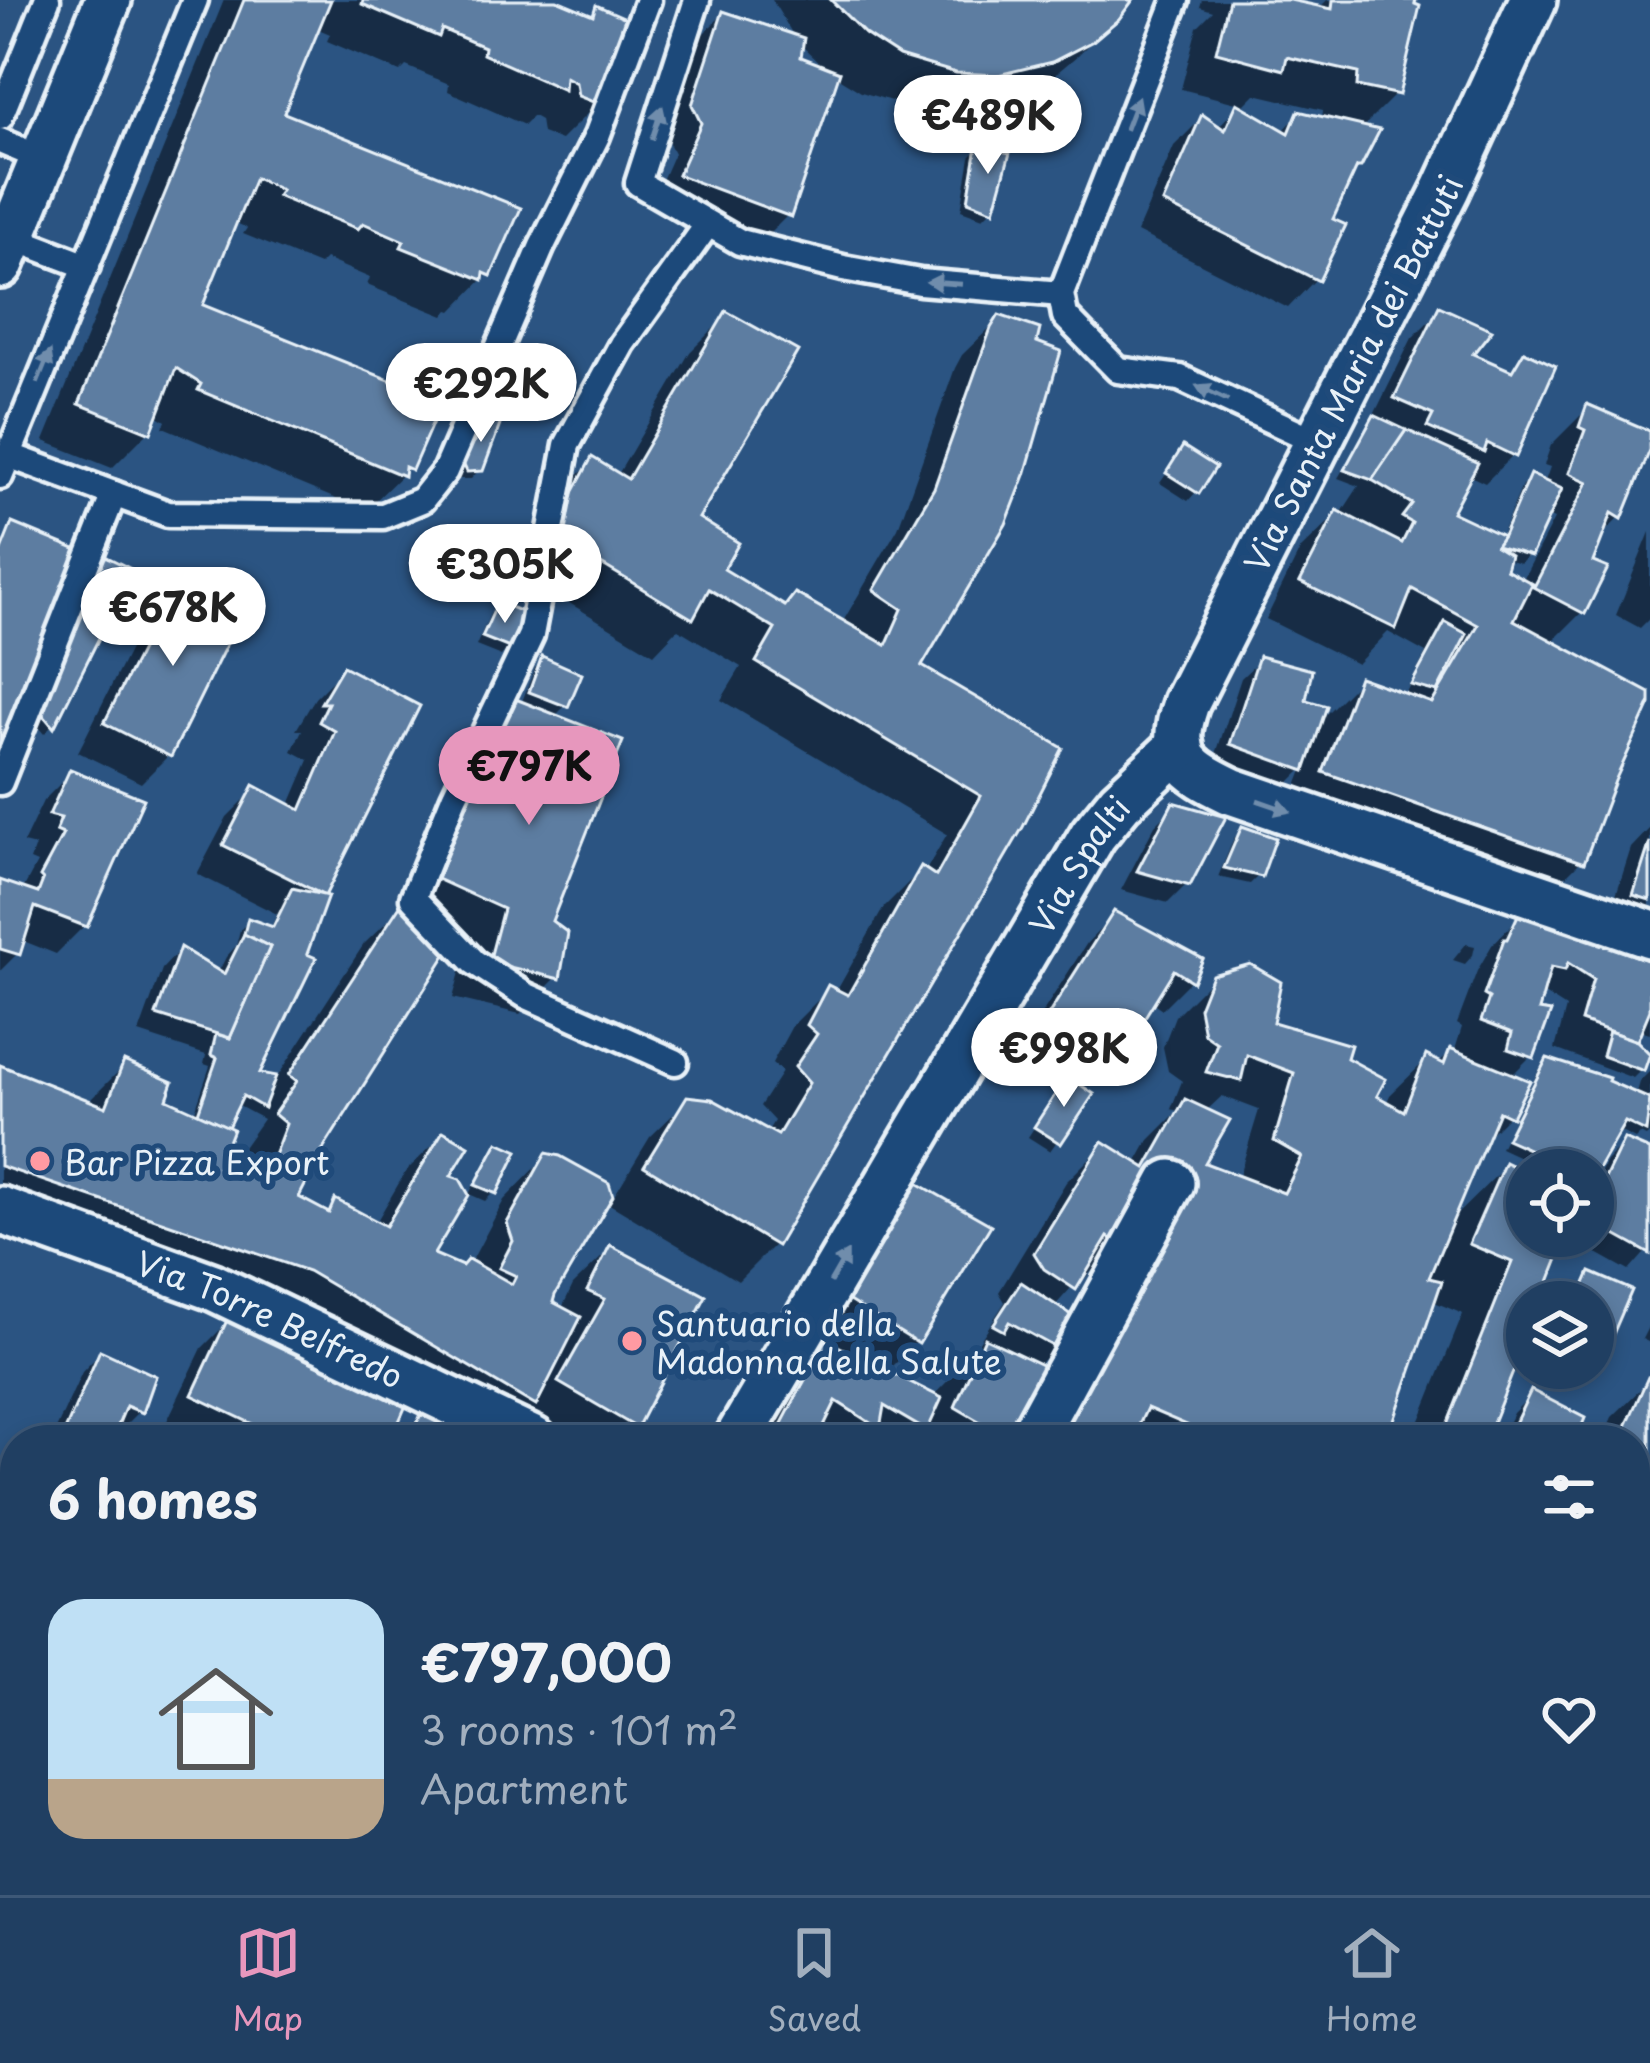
<!DOCTYPE html>
<meta charset="utf-8">
<style>
:root{--surface:#203f62;--page:#2d4a6b;--text:#f1f3f6;--muted:#a2afbe;--line:#3d5877;--accent:#e797bd}
body{margin:0;font-family:"Playpen Sans",sans-serif;background:var(--page);color:var(--text);height:100vh;display:flex;flex-direction:column;font-size:45px;white-space:nowrap}
*{box-sizing:border-box;margin:0}
p{font-size:39px;color:var(--muted)}
.icon{flex:none;width:66px;height:66px;fill:none;stroke:currentColor;stroke-width:2;stroke-linecap:round;stroke-linejoin:round}
.map{position:relative;flex:1;overflow:hidden}
.details{position:absolute;left:0px;top:1425px;width:1650px;height:471px;display:flex;flex-direction:column;background:var(--surface);border-radius:48px 48px 0 0;box-shadow:0 6px 18px #0003,0 0 0 3px var(--line)}
.details>*{flex:none}
.buttons{position:absolute;left:1506px;top:1149px;display:grid;gap:24px}
.buttons a{display:grid;place-items:center;width:108px;height:108px;border-radius:50%;background:var(--surface);box-shadow:0 6px 18px #0003,0 0 0 3px var(--line);font-size:60px}
.price{position:absolute;translate:-50% -102px;padding:0 27px;border-radius:42px;background:#fff;color:#222;font-size:39px;line-height:78px;filter:drop-shadow(0 3px 6px #0008)}
.price::after{content:'';position:absolute;left:50%;top:72px;width:36px;height:27px;margin-left:-18px;background:inherit;clip-path:polygon(0 0,100% 0,50% 100%)}
.price.on{background:var(--accent);color:#111}
ul{padding:0;list-style:none}
li{display:flex;align-items:center;gap:36px;height:300px;padding:0 48px}
li+li{border-top:3px solid var(--line)}
li span{display:grid;place-items:center;flex:none;width:336px;height:240px;border-radius:36px;color:#555}
li>.icon{margin-inline-start:auto}
span .icon{width:144px;height:144px;fill:#fffc;stroke-width:1}
li b{font-size:51px}
h2{display:flex;justify-content:space-between;align-items:center;height:144px;padding:0 48px;font-size:51px}
.tabs{display:flex;justify-content:space-around;align-items:center;height:168px;border-top:3px solid var(--line);background:var(--surface);font-size:33px;color:var(--muted)}
.tabs a{display:grid;justify-items:center;gap:6px}
.tabs .on{color:var(--accent)}
.map>svg:first-child{display:block}
.green{fill:#476b93;stroke:#98aec6;stroke-width:3}
.shadow{fill:#0007;fill-rule:evenodd}
.building{fill:#5d7da1;stroke:#e8f1f8;stroke-width:3}
.lines{fill:none;stroke-linecap:round;stroke-linejoin:round}
.lane-casing{stroke:#e8f1f8;stroke-width:33}
.street-casing{stroke:#e8f1f8;stroke-width:54}
.lane{stroke:#1f4a7a;stroke-width:24}
.street{stroke:#1f4a7a;stroke-width:45}
.oneway{fill:#6f8dac}
.poi-dot{fill:#ff9aa2;stroke:#1f4a7a;stroke-width:4.5}
.labels{text-anchor:middle;dominant-baseline:central;stroke-width:12;stroke-linejoin:round;paint-order:stroke}
.street-label{font-size:33px;fill:#e8f1f8;stroke:#1f4a7a}
.poi-label{font-size:33px;fill:#e8f1f8;stroke:#1f4a7a;text-anchor:start}
</style>
<div class="map">
<svg width="1650" height="1895" viewBox="0 0 1650 1895">
<rect width="100%" height="100%" fill="#2b5482"/>
<filter id="ink" filterUnits="userSpaceOnUse"><feTurbulence type="fractalNoise" baseFrequency=".00833" numOctaves="2"/><feDisplacementMap in="SourceGraphic" scale="24" xChannelSelector="R" yChannelSelector="G"/><feConvolveMatrix kernelMatrix="1 2 1 2 8 2 1 2 1" color-interpolation-filters="sRGB"/></filter>
<g filter="url(#ink)">
<!-- green -->
<polygon class="green" points="656,1881 819,1881 815,1895 651,1895"/>
<!-- shadow -->
<g class="shadow">
<polygon points="224,0 549,0 589,17 597,9 598,103 561,140 542,133 540,120 533,116 524,125 448,91 449,84 406,66 400,72 327,41 330,34 316,28 280,114 488,274 452,311 449,310 444,316 367,285 370,278 325,259 319,265 243,234 247,228 234,222 199,307 409,468 365,511 163,427 166,421 155,414 149,431 112,468 44,441"/>
<path d="M772,0H1129L1117,17L1078,55L1052,77L1018,95L1015,128L1007,136L959,127L962,110L918,109L861,92L835,76L788,215L760,243L652,203L674,153L665,135L695,42L723,14L795,38ZM800,44L827,70L797,59Z"/>
<path d="M1202,0H1277L1318,9L1327,0H1413L1397,93L1361,129L1359,165L1351,174L1329,221L1316,279L1288,308L1137,232L1174,146L1202,118L1217,128L1240,104L1181,89L1197,27L1213,11L1200,7ZM1255,94L1323,110L1322,120L1299,114L1282,132L1240,109Z"/>
<polygon points="978,149 992,209 983,218 961,210 970,157"/>
<path d="M1440,310L1468,355L1507,373L1525,355L1513,455L1485,483L1468,475L1448,513L1500,538L1522,486L1531,478L1544,484L1550,467L1544,465L1551,445L1588,408L1650,434V442L1620,517L1599,538L1589,564L1582,612L1551,643L1650,697L1581,861L1544,898L1288,809L1304,768L1284,788L1213,763L1241,678L1260,660L1303,702L1318,722L1360,680L1404,696L1426,653L1388,632L1357,664L1266,619L1300,550L1337,514L1340,515L1359,486L1338,478L1369,425L1412,338ZM1547,516L1554,519L1522,581L1503,570L1506,559L1520,563L1529,554Z"/>
<path d="M727,315L695,519L719,570L784,609L842,623L898,528L955,368L962,355L1000,318L918,667L1059,749L775,1244L738,1281L606,1202L549,1303L561,1310L573,1285L610,1249L634,1426L620,1440H558L520,1418L0,1214V1068L87,1103L125,1065L164,1100L194,1114L210,1066L204,1064L206,1055L139,1033L162,969L180,950L218,973L226,957L236,946L240,930L249,921L270,929L277,914L197,874L227,817L255,789L289,807L309,760L292,751L302,730H296L315,698L343,670L324,895L255,1075L276,1079L364,944L401,908L404,911L472,737L521,704L535,668L543,660L566,705L554,717L548,922L557,977L520,1014L453,998L467,946L419,924L295,1198L325,1214L336,1203L375,1224L406,1171L443,1135L446,1178L430,1256L462,1269L470,1264L504,1200L547,1156L606,1185L611,1201L650,1137L688,1100L767,1132L774,1121L760,1106L782,1072L772,1063L792,1026L829,989L836,992L884,907L921,870L925,872L947,834L721,700L741,667L678,629L654,654L516,571L556,498L592,461L617,476L690,352ZM235,1104L263,1119L239,1153L251,1161L245,1177L214,1170Z"/>
<polygon points="472,429 480,469 471,479 458,479 456,473"/>
<polygon points="1183,450 1196,492 1188,501 1160,483"/>
<polygon points="1650,532 1650,618 1640,628 1616,615"/>
<polygon points="104,559 129,571 52,726 44,734 31,719 95,567"/>
<polygon points="176,585 169,755 141,783 78,752 148,613"/>
<polygon points="498,605 509,647 501,656 476,646 490,614"/>
<polygon points="71,773 85,925 56,954 21,940 17,954 0,971 0,883 22,891 37,863 30,860 35,846 23,843 43,801"/>
<polygon points="1174,806 1187,884 1168,903 1121,890 1155,825"/>
<polygon points="1650,828 1650,936 1607,923 1631,848"/>
<polygon points="1243,830 1259,875 1250,884 1218,877 1234,838"/>
<polygon points="1115,914 1199,961 1190,981 1162,1009 1152,1002 1117,1057 1089,1086 1019,1049 1087,943"/>
<path d="M1520,916L1650,964V1033L1638,1030L1634,1041L1642,1069L1633,1078L1555,1049L1566,1008L1541,992L1531,1056L1511,1076L1509,1115L1482,1142L1448,1223L1506,1166L1527,1176V1236H1564L1538,1302H1527V1329L1482,1440H1412L1463,1314L1432,1301L1384,1440H1038L1119,1244L1082,1281L1079,1279L1054,1307L1056,1347L1037,1366L1001,1440H751L775,1395L811,1360L799,1353L913,1183L917,1342L886,1373L933,1396L981,1347L977,1345L1005,1302L999,1292L1066,1182L1103,1145L1135,1165L1149,1140L1178,1111L1171,1109L1182,1081L1168,1071L1163,1047L1175,1016L1213,978L1270,1024L1343,1059L1373,1097L1386,1104L1390,1095L1427,1059L1438,1064L1450,1051L1454,1053L1462,1027L1457,1024L1477,971L1492,945ZM1222,1096L1259,1110L1238,1179L1201,1165L1205,1112Z"/>
<polygon points="1466,944 1475,946 1473,955 1465,964 1453,960"/>
<polygon points="1548,1061 1635,1096 1639,1082 1650,1071 1650,1133 1646,1137 1640,1134 1635,1139 1617,1130 1593,1172 1548,1170 1500,1148 1539,1070"/>
<polygon points="1059,1089 1090,1094 1050,1151 1028,1137"/>
<polygon points="1625,1142 1650,1153 1650,1247 1629,1271 1584,1246 1588,1236 1593,1236 1593,1188 1606,1161"/>
<polygon points="498,1146 494,1192 485,1201 469,1194 490,1155"/>
<polygon points="1591,1276 1628,1292 1598,1361 1593,1366 1593,1302 1569,1302 1572,1294"/>
<polygon points="230,1320 388,1440 200,1440 166,1423 202,1348"/>
<polygon points="1650,1323 1650,1343 1642,1339"/>
<polygon points="100,1353 140,1411 121,1430 114,1427 108,1440 51,1440 82,1372"/>
<polygon points="1558,1368 1591,1368 1580,1379"/>
<polygon points="1649,1381 1650,1381 1650,1566 1635,1558 1635,1440 1602,1440 1612,1417"/>
<polygon points="1532,1394 1572,1440 1500,1440 1513,1413"/>
<polygon points="424,1413 477,1440 396,1440"/>
<polygon points="0,1497 15,1503 15,1597 5,1607 0,1605"/>
<polygon points="1635,1584 1650,1591 1650,1895 1380,1895 1372,1881 1635,1881"/>
<polygon points="0,1734 15,1742 15,1850 0,1865"/>
<polygon points="112,1881 214,1881 210,1895 104,1895 105,1888"/>
<polygon points="289,1881 399,1881 396,1895 286,1895"/>
<polygon points="432,1881 542,1881 583,1895 430,1895"/>
<polygon points="790,1881 854,1881 851,1895 776,1895"/>
<polygon points="883,1881 998,1881 985,1895 869,1895"/>
<polygon points="1045,1881 1367,1881 1353,1895 1040,1895"/>
</g>
<!-- building -->
<g class="building">
<polygon points="244,0 331,0 284,113 521,208 491,276 484,273 483,280 401,247 404,241 363,223 358,229 277,196 281,190 255,178 203,305 442,401 412,470 405,467 404,476 198,390 201,384 176,368 151,433 79,404"/>
<polygon points="363,0 557,0 593,15 596,5 637,23 601,105 578,96 576,83 565,77 564,90 483,54 484,47 442,29 439,37 362,4"/>
<polygon points="831,0 1133,0 1119,19 1093,41 1052,62 998,75 956,73 899,56 865,34"/>
<polygon points="1229,0 1290,0 1332,9 1333,0 1416,0 1415,4 1420,6 1399,95 1357,86 1358,73 1287,57 1284,70 1216,52"/>
<polygon points="723,11 804,38 801,57 840,72 791,217 678,175 701,123 692,105"/>
<polygon points="998,75 1025,96 1018,129 966,119 972,85"/>
<polygon points="1237,103 1289,133 1298,111 1380,130 1361,167 1357,167 1333,219 1346,225 1319,281 1163,203 1202,114 1225,130"/>
<polygon points="977,146 1010,153 994,211 968,201"/>
<polygon points="1439,306 1492,330 1473,354 1512,371 1524,351 1556,366 1516,457 1487,443 1484,452 1427,427 1433,415 1394,398"/>
<polygon points="726,311 798,351 699,518 739,543 724,569 785,606 795,593 886,645 902,609 874,590 934,488 991,328 999,315 1040,329 1037,342 1061,351 1025,475 1006,524 922,666 1063,748 1023,827 777,1246 644,1166 687,1096 712,1099 778,1135 809,1083 795,1067 817,1034 807,1025 828,985 848,995 921,866 936,876 981,796 756,662 775,629 709,589 693,619 551,534 592,457 628,479"/>
<polygon points="1587,404 1650,431 1650,450 1622,519 1612,513 1593,562 1608,568 1585,614 1531,586 1514,620 1650,693 1650,704 1615,781 1584,863 1323,772 1359,677 1432,703 1478,625 1412,589 1396,629 1300,582 1337,510 1402,543 1412,523 1402,517 1412,504 1372,480 1406,430 1478,463 1452,512 1503,536 1496,546 1510,555 1506,569 1535,585 1588,482 1569,473 1585,430 1579,427"/>
<polygon points="1374,415 1406,430 1372,480 1344,470"/>
<polygon points="479,417 501,422 483,471 467,472 463,463"/>
<polygon points="1183,446 1216,467 1199,494 1166,473"/>
<polygon points="1530,474 1562,489 1531,556 1496,546 1503,536"/>
<polygon points="12,523 80,551 0,746 0,553"/>
<polygon points="103,555 133,570 54,728 38,709"/>
<polygon points="175,582 241,615 171,757 104,723"/>
<polygon points="498,602 527,614 512,649 482,637"/>
<polygon points="1445,622 1467,634 1437,692 1411,685"/>
<polygon points="542,656 582,674 568,707 529,692"/>
<polygon points="1259,656 1312,670 1306,700 1327,706 1305,771 1230,744"/>
<polygon points="343,666 420,706 325,896 223,845 254,785 301,810 335,731 319,722 328,703 321,703"/>
<polygon points="508,696 623,741 552,921 568,933 560,979 489,962 503,909 437,879"/>
<polygon points="70,769 144,799 87,927 35,907 20,955 0,949 0,880 38,893 43,880 40,877 63,834 56,831 61,818 49,815"/>
<polygon points="1173,802 1226,817 1190,886 1137,871"/>
<polygon points="1242,826 1276,838 1262,877 1224,868"/>
<polygon points="1650,842 1650,900 1633,895"/>
<polygon points="292,888 328,896 307,954 316,958 260,1073 276,1076 264,1108 243,1096 228,1127 198,1113 217,1058 211,1055 216,1034 230,1038 270,947 244,934 248,918 273,927"/>
<polygon points="401,904 449,950 324,1148 299,1197 329,1213 335,1199 386,1226 443,1131 469,1146 451,1176 460,1179 469,1195 434,1254 462,1266 468,1259 512,1284 516,1276 499,1268 513,1241 507,1223 546,1153 560,1156 609,1183 613,1196 555,1295 553,1302 581,1317 536,1406 308,1271 0,1166 0,1065 106,1107 124,1061 173,1082 167,1099 233,1129 218,1167 265,1179 286,1124 274,1114 297,1081 289,1075"/>
<polygon points="1114,911 1203,959 1193,982 1174,970 1119,1059 1045,1020"/>
<polygon points="1519,913 1650,961 1650,1010 1637,1041 1581,1021 1593,979 1568,963 1565,970 1551,967 1539,1010 1551,1012 1534,1058 1508,1049 1512,1033 1481,1021 1489,998 1484,995 1504,939 1507,939"/>
<polygon points="244,934 270,947 230,1038 156,1015 180,947 224,974"/>
<polygon points="1250,964 1281,982 1273,1022 1351,1045 1347,1058 1386,1079 1377,1096 1404,1111 1426,1055 1444,1064 1450,1048 1530,1081 1512,1117 1499,1111 1429,1278 1442,1281 1387,1440 1355,1440 1337,1433 1334,1440 1182,1440 1187,1425 1147,1408 1132,1440 1055,1440 1121,1246 1108,1237 1076,1290 1044,1269 1034,1253 1103,1141 1146,1168 1185,1099 1230,1120 1205,1163 1284,1193 1302,1157 1274,1141 1294,1073 1247,1055 1241,1081 1206,1072 1217,1043 1204,1034 1199,1008 1212,975"/>
<polygon points="1609,1031 1637,1041 1650,1054 1644,1071 1602,1056"/>
<polygon points="1547,1058 1609,1078 1608,1081 1650,1099 1646,1132 1625,1122 1593,1178 1593,1170 1575,1170 1506,1139"/>
<polygon points="1067,1076 1094,1094 1061,1144 1034,1127"/>
<polygon points="1624,1139 1650,1150 1650,1254 1601,1227 1606,1217 1593,1209 1593,1203"/>
<polygon points="498,1142 518,1151 497,1194 475,1185"/>
<polygon points="1505,1162 1527,1173 1527,1236 1567,1236 1541,1302 1527,1302 1527,1337 1486,1440 1441,1440 1512,1262 1469,1244"/>
<polygon points="912,1180 991,1225 919,1344 849,1301"/>
<polygon points="610,1245 706,1296 637,1428 558,1382 605,1299 587,1291"/>
<polygon points="1590,1272 1632,1290 1601,1362 1593,1358 1593,1302 1577,1302"/>
<polygon points="1021,1282 1077,1319 1058,1349 1009,1322 1004,1331 993,1325"/>
<polygon points="229,1316 407,1403 391,1440 286,1440 192,1395"/>
<polygon points="985,1338 1048,1368 1008,1438 955,1407"/>
<polygon points="826,1340 942,1398 927,1431 884,1406 880,1429 836,1401 817,1440 795,1440 779,1429"/>
<polygon points="100,1350 156,1376 143,1413 126,1406 112,1440 61,1440"/>
<polygon points="1648,1377 1650,1378 1650,1512 1635,1505 1635,1440 1629,1440 1631,1436 1623,1433"/>
<polygon points="1531,1390 1585,1418 1576,1440 1507,1440"/>
<polygon points="423,1409 484,1440 410,1440"/>
<polygon points="0,1494 15,1500 15,1585 0,1578"/>
<polygon points="1635,1580 1650,1588 1650,1895 1520,1895 1493,1881 1635,1881"/>
<polygon points="0,1731 15,1739 15,1832 0,1824"/>
<polygon points="134,1881 217,1881 213,1895 131,1895"/>
<polygon points="315,1881 402,1881 399,1895 312,1895"/>
<polygon points="474,1881 551,1881 586,1891 586,1895 472,1895"/>
<polygon points="804,1881 857,1881 854,1895 781,1895 782,1887 804,1893"/>
<polygon points="891,1881 960,1881 974,1884 973,1895 891,1895"/>
<polygon points="1066,1881 1311,1881 1335,1895 1179,1895 1157,1892 1157,1895 1067,1895"/>
</g>
<g class="lines">
<defs>
<g id="lane">
<polyline points="697,0 638,183 740,242 843,268 920,282 1061,294"/>
<polyline points="1176,0 1061,294 1065,316 1118,370 1180,378 1318,442"/>
<polyline points="0,117 47,0"/>
<polyline points="0,141 43,159"/>
<polyline points="11,237 87,266"/>
<polyline points="8,455 168,514 383,516 422,500 445,471 542,246 597,136 648,0"/>
<polyline points="0,476 195,0"/>
<polyline points="0,782 114,494"/>
<polyline points="675,1062 525,995 474,962 413,898 454,797 531,635 567,445 622,344 708,224"/>
</g>
<g id="street">
<path d="M1533,0L1446,189L1186,703C1167,758 1186,769 1231,791L1650,934"/>
<polyline points="0,265 108,0"/>
<path id="s1" d="M0,1210L213,1287L533,1440"/>
<path id="s2" d="M737,1440L1093,835L1120,802L1180,746"/>
<polyline points="1031,1440 1171,1183"/>
<polyline points="1635,1548 1650,1555"/>
<polyline points="1383,1881 1410,1895"/>
<polyline points="440,1895 442,1881"/>
<polyline points="1038,1895 1043,1881"/>
</g>
</defs>
<!-- lane casing -->
<use href="#lane" class="lane-casing"/>
<!-- street casing -->
<use href="#street" class="street-casing"/>
<!-- lane -->
<use href="#lane" class="lane"/>
<!-- street -->
<use href="#street" class="street"/>
</g>
<!-- one-way arrows -->
<defs><path id="oneway-solid" d="M-6-.8H1V-3.2L6.5 0L1 3.2V.8H-6Z" transform="scale(3)"/></defs>
<g class="oneway">
<use href="#oneway-solid" transform="translate(1132 113) rotate(-69)"/>
<use href="#oneway-solid" transform="translate(657 123) rotate(-72)"/>
<use href="#oneway-solid" transform="translate(944 283) rotate(-176)"/>
<use href="#oneway-solid" transform="translate(44 367) rotate(-68)"/>
<use href="#oneway-solid" transform="translate(1212 393) rotate(-155)"/>
<use href="#oneway-solid" transform="translate(1274 806) rotate(19)"/>
<use href="#oneway-solid" transform="translate(839 1267) rotate(-60)"/>
</g>
</g>
<!-- markers -->
<g class="poi-dot">
<circle cx="40" cy="1161" r="12"/>
<circle cx="632" cy="1341" r="12"/>
</g>
<g class="labels">
<!-- street labels -->
<g class="street-label">
<text transform="translate(1352 373) rotate(-63)">Via Santa Maria dei Battuti</text>
<text stroke="none"><textPath href="#s2" startOffset="669">Via Spalti</textPath></text>
<text stroke="none"><textPath href="#s1" startOffset="291">Via Torre Belfredo</textPath></text>
</g>
<!-- poi labels -->
<g class="poi-label">
<text x="64" y="1161">Bar Pizza Export</text>
<text x="656" y="1322">Santuario della<tspan x="656" dy="38">Madonna della Salute</tspan></text>
</g>
</g>
</svg>
<div class="buttons">
<a><svg class="icon" aria-label="locate" viewBox="0 0 24 24"><circle cx="12" cy="12" r="6"/><path d="M12 2v4M12 18v4M2 12h4M18 12h4"/></svg></a>
<a><svg class="icon" aria-label="layers" viewBox="0 0 24 24"><path d="M12 4l9 5-9 5-9-5zM3 14l9 5 9-5"/></svg></a>
</div>
<b class="price" style="left:988px;top:177px">€489K</b>
<b class="price" style="left:481px;top:445px">€292K</b>
<b class="price" style="left:505px;top:626px">€305K</b>
<b class="price" style="left:173px;top:669px">€678K</b>
<b class="price on" style="left:529px;top:828px">€797K</b>
<b class="price" style="left:1064px;top:1110px">€998K</b>
<section class="details">
<h2>6 homes<svg class="icon" aria-label="filters" viewBox="0 0 24 24"><path d="M4 7h16M4 17h16"/><circle cx="9" cy="7" r="2"/><circle cx="15" cy="17" r="2"/></svg></h2>
<ul>
<li><span style="background:linear-gradient(#bfe0f5 75%,#b9a48a 0)"><svg class="icon" aria-label="home" viewBox="0 0 24 24"><path d="M3 11l9-7 9 7M6 9v11h12V9"/></svg></span><div><b>€797,000</b><p>3 rooms · 101 m²</p><p>Apartment</p></div><svg class="icon" aria-label="heart" viewBox="0 0 24 24"><path d="M12 20l-8-8c-3-5 5-10 8-4 3-6 11-1 8 4z"/></svg></li>
</ul>
</section>
</div>
<nav class="tabs">
<a class="on"><svg class="icon" aria-label="map" viewBox="0 0 24 24"><path d="M3 6l6-2 6 2 6-2v14l-6 2-6-2-6 2zM9 4v14M15 6v14"/></svg>Map</a>
<a><svg class="icon" aria-label="saved" viewBox="0 0 24 24"><path d="M7 4h10v16l-5-4-5 4z"/></svg>Saved</a>
<a><svg class="icon" aria-label="home" viewBox="0 0 24 24"><path d="M3 11l9-7 9 7M6 9v11h12V9"/></svg>Home</a>
</nav>
